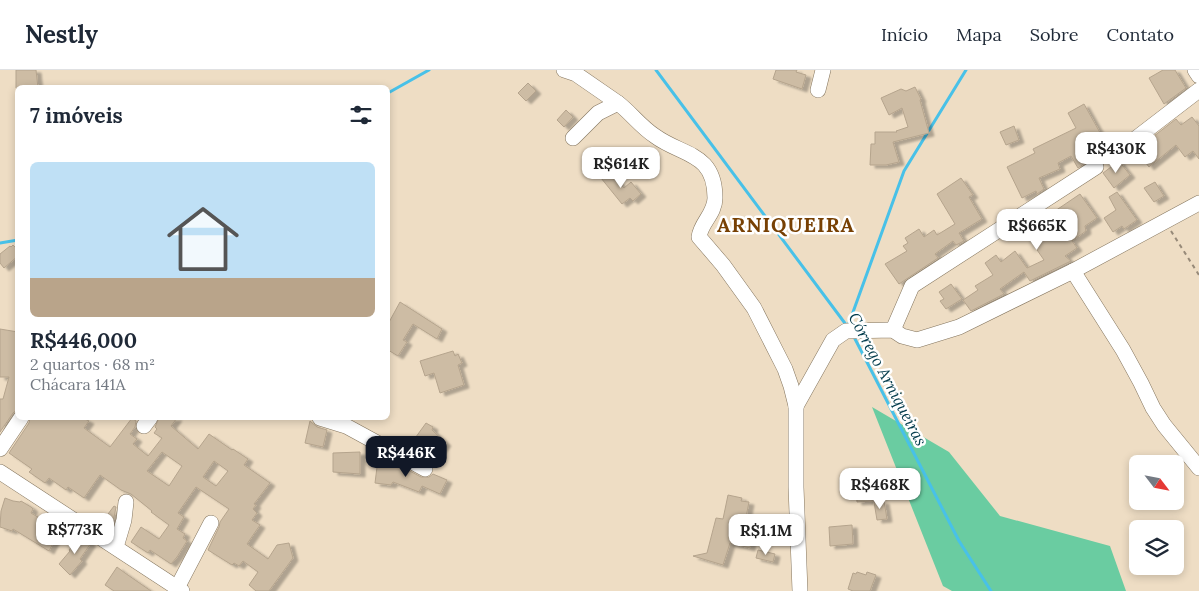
<!DOCTYPE html>
<html lang="pt">
<meta charset="utf-8">
<style>
:root{--surface:#fff;--page:#f6f6f7;--text:#1f2937;--muted:#747a83;--line:#e0e1e3;--accent:#111827}
body{margin:0;font-family:Lora,serif;background:var(--page);color:var(--text);height:100vh;display:flex;flex-direction:column;font-size:19px;white-space:nowrap}
*{box-sizing:border-box;margin:0}
p{font-size:16px;color:var(--muted)}
.icon{flex:none;width:28px;height:28px;fill:none;stroke:currentColor;stroke-width:2;stroke-linecap:round;stroke-linejoin:round}
.map{position:relative;flex:1;overflow:hidden}
.panel{position:absolute;left:15px;top:15px;width:375px;height:335px;display:flex;flex-direction:column;background:var(--surface);border-radius:8px;box-shadow:0 2px 8px #0003}
.panel>*{flex:none}
.needle{width:32px;rotate:122deg}
.controls{position:absolute;left:1129px;top:385px;display:grid;gap:10px}
.controls a{display:grid;place-items:center;width:55px;height:55px;border-radius:8px;background:var(--surface);box-shadow:0 2px 8px #0003;font-size:25px}
.price{position:absolute;translate:-50% -42px;padding:0 11px;border-radius:10px;background:#fff;color:#222;font-size:16px;line-height:32px;filter:drop-shadow(0 1px 2px #0008)}
.price::after{content:'';position:absolute;left:50%;top:30px;width:15px;height:11px;margin-left:-8px;background:inherit;clip-path:polygon(0 0,100% 0,50% 100%)}
.price.active{background:var(--accent);color:#fff}
ul{padding:0;list-style:none}
li{display:grid;align-content:center;gap:10px;height:265px;padding:0 15px}
li span{display:grid;place-items:center;height:155px;border-radius:8px;color:#555}
li>.icon{margin-inline-start:auto}
span .icon{width:90px;height:90px;fill:#fffc;stroke-width:1}
li b{font-size:21px}
h2{display:flex;justify-content:space-between;align-items:center;height:60px;padding:0 15px;font-size:21px}
header{display:flex;align-items:center;gap:30px;box-sizing:border-box;height:70px;padding:0 25px;background:var(--surface);border-bottom:1px solid var(--line)}
header strong{font-size:24px}
nav{display:flex;gap:28px;margin-inline-start:auto;font-size:18px}
.map>svg:first-child{display:block}
.green{fill:#6acca1}
.lines{fill:none;stroke-linecap:round;stroke-linejoin:round}
.stream{stroke:#48c1e8;stroke-width:3}
.building{fill:#cdbca4;stroke:#b5a48d;fill-rule:evenodd;filter:url(#shadow)}
.minor-casing{stroke:#84755e;stroke-width:16}
.path{stroke:#978a79;stroke-width:2;stroke-dasharray:4 4;stroke-linecap:butt}
.minor{stroke:#fff;stroke-width:15}
.labels{text-anchor:middle;dominant-baseline:central;stroke-width:5;stroke-linejoin:round;paint-order:stroke}
.water-label{font-size:16px;font-style:italic;fill:#043c4c;stroke:#fff}
.district-label{font-size:20px;font-weight:bold;letter-spacing:1px;fill:#774003;stroke:#fff}
</style>
<header>
<strong>Nestly</strong>
<nav><a>Início</a><a>Mapa</a><a>Sobre</a><a>Contato</a></nav>
</header>
<div class="map">
<svg width="1199" height="521" viewBox="0 0 1199 521">
<defs>
<filter id="shadow"><feDropShadow dx="5" dy="3" stdDeviation="1" flood-color="#0004"/></filter>
</defs>
<rect width="100%" height="100%" fill="#eeddc4"/>
<!-- green -->
<polygon class="green" points="872,337 949,382 1000,446 1110,476 1126,521 952,521 943,516"/>
<g class="lines">
<!-- stream -->
<g class="stream">
<polyline points="656,0 847,256"/>
<polyline points="388,23 429,0"/>
<polyline points="0,173 18,170"/>
<polyline points="848,256 904,101 966,0"/>
<polyline points="853,265 959,471 991,521"/>
</g>
</g>
<!-- building -->
<g class="building">
<polygon points="16,0 36,0 38,18 16,18"/>
<polygon points="776,0 797,0 796,2 806,5 802,19 773,9"/>
<polygon points="1163,0 1175,0 1186,18 1164,34 1149,8"/>
<polygon points="528,13 536,21 526,31 518,23"/>
<polygon points="915,17 921,29 920,30 929,63 893,72 899,92 886,95 870,95 871,74 875,74 875,62 897,62 896,61 908,57 902,38 889,45 881,28 901,19 906,21"/>
<polygon points="1084,34 1103,68 1078,82 1085,93 1078,98 1071,86 1058,93 1060,99 1039,108 1044,119 1037,124 1036,121 1022,128 1007,97 1035,83 1033,79 1076,58 1068,43"/>
<polygon points="566,40 573,47 564,57 557,50"/>
<polygon points="1192,47 1199,56 1199,89 1193,81 1185,87 1176,75 1149,97 1136,80 1176,49 1181,55"/>
<polygon points="1014,56 1019,70 1006,75 1000,62"/>
<polygon points="1119,91 1130,105 1114,118 1103,103"/>
<polygon points="608,101 624,118 631,112 641,124 633,131 630,128 622,134 601,108"/>
<polygon points="961,108 973,125 969,127 982,149 959,163 964,171 956,175 953,171 935,184 938,188 899,214 885,194 907,181 903,176 908,173 905,168 919,159 924,167 934,160 937,165 955,154 937,124"/>
<polygon points="1155,112 1164,126 1154,132 1144,118"/>
<polygon points="1117,122 1137,150 1124,159 1122,156 1113,162 1104,148 1116,140 1109,127"/>
<polygon points="1080,124 1097,148 1085,156 1086,161 1072,171 1077,178 1065,186 1071,191 1030,211 1024,202 1000,219 1004,224 971,241 963,230 978,220 975,216 993,205 985,193 996,185 1001,192 1015,181 1027,198 1044,190 1026,164 1054,146 1052,143"/>
<polygon points="13,175 18,180 18,186 4,198 0,193 0,184 10,176 11,177"/>
<polygon points="951,214 962,229 946,239 940,231 944,229 939,222"/>
<polygon points="400,232 442,259 437,269 413,254 403,270 407,272 398,286 388,280 388,254"/>
<polygon points="0,259 18,262 18,339 13,343 0,362 0,329 3,329 9,307 0,307"/>
<polygon points="453,281 455,286 458,284 462,293 458,295 464,315 440,323 434,303 425,306 420,291"/>
<path d="M30,348H83L89,351L84,358L110,377L132,348L136,351L135,357L130,364L137,369L133,374L148,386L162,368L154,363L157,359L155,357L159,348H177L171,356L198,379L209,364L232,380L233,379L248,389L244,395L270,413L254,434L256,435L253,439L257,443L252,450L260,455L247,474L268,489L277,475L289,473L293,488L269,521H256L249,515L258,502L243,491L239,496L234,493L232,495L208,480L219,457L220,452L229,439L196,417L178,443L184,447L177,459L185,464L183,468L187,471L177,487L171,494L150,480L148,483L131,472L141,457L159,469L169,455L151,442L152,441L131,424L121,420L100,405L84,428L68,417L66,420L49,408L45,413L29,402L32,399L9,383L29,353ZM162,382L182,396L169,416L147,401ZM214,391L228,401L216,416L203,407Z"/>
<polygon points="310,351 317,357 327,360 323,377 305,373"/>
<polygon points="426,353 433,357 432,360 446,373 434,389 413,371"/>
<polygon points="360,382 360,404 333,402 333,383"/>
<polygon points="378,389 391,391 421,407 429,407 433,404 447,410 440,424 422,416 419,422 393,412 391,415 375,413"/>
<polygon points="856,417 874,418 874,431 857,432"/>
<polygon points="728,425 742,428 741,431 749,432 746,447 756,449 750,478 730,473 723,495 693,486 707,483 716,448 723,449"/>
<polygon points="5,428 13,431 20,432 21,431 31,437 33,439 31,443 48,453 45,459 57,466 49,481 13,459 12,461 0,457 1,441"/>
<polygon points="884,431 887,449 877,450 874,432"/>
<polygon points="114,436 116,437 112,458 102,452"/>
<polygon points="852,455 853,474 830,476 829,457"/>
<polygon points="80,466 91,473 80,489 82,491 70,505 59,494 70,481 69,480"/>
<polygon points="758,480 775,484 773,492 756,488"/>
<polygon points="117,497 125,503 151,521 114,521 105,515"/>
<polygon points="857,502 866,505 867,502 876,505 870,521 853,521 848,519 853,503 856,504"/>
</g>
<g class="lines">
<defs>
<g id="minor">
<polyline points="564,0 576,4 618,33"/>
<polyline points="1195,0 1199,6"/>
<polyline points="818,20 823,0"/>
<path d="M573,68L598,43L618,33C631,43 641,57 655,66C682,86 715,82 715,128C715,144 701,152 699,167L723,195L754,238L785,299L791,316L796,336V417L800,521"/>
<polyline points="1126,76 1199,20"/>
<polyline points="1073,201 1123,280 1141,313 1153,338 1164,355 1199,398"/>
<polyline points="893,260 912,216 1096,97"/>
<polyline points="796,336 833,270 846,261 893,260 902,266 917,270 959,257 1073,201 1199,133"/>
<polyline points="320,348 346,356 425,399"/>
<polyline points="144,356 150,348"/>
<polyline points="0,379 21,348"/>
<polyline points="0,402 182,521"/>
<polyline points="116,477 124,450 126,432"/>
<polyline points="177,518 211,453"/>
</g>
</defs>
<!-- minor casing -->
<use href="#minor" class="minor-casing"/>
<!-- path -->
<polyline class="path" points="1171,161 1199,205"/>
<!-- minor -->
<use href="#minor" class="minor"/>
</g>
<g class="labels">
<!-- water labels -->
<g class="water-label">
<text transform="translate(888 309) rotate(62)">Córrego Arniqueiras</text>
</g>
<!-- district labels -->
<g class="district-label">
<text x="786" y="154">ARNIQUEIRA</text>
</g>
</g>
</svg>
<div class="controls">
<a><svg class="needle" viewBox="-14 -14 28 28"><path d="M0-13l5 13h-10z" fill="#e53935"/><path d="M0 13l5-13h-10z" fill="#747a83"/></svg></a>
<a><svg class="icon" aria-label="layers" viewBox="0 0 24 24"><path d="M12 4l9 5-9 5-9-5zM3 14l9 5 9-5"/></svg></a>
</div>
<b class="price" style="left:1116px;top:104px">R$430K</b>
<b class="price" style="left:621px;top:119px">R$614K</b>
<b class="price" style="left:1037px;top:181px">R$665K</b>
<b class="price active" style="left:406px;top:408px">R$446K</b>
<b class="price" style="left:880px;top:440px">R$468K</b>
<b class="price" style="left:75px;top:485px">R$773K</b>
<b class="price" style="left:766px;top:486px">R$1.1M</b>
<section class="panel">
<h2>7 imóveis<svg class="icon" aria-label="filters" viewBox="0 0 24 24"><path d="M4 7h16M4 17h16"/><circle cx="9" cy="7" r="2"/><circle cx="15" cy="17" r="2"/></svg></h2>
<ul>
<li><span style="background:linear-gradient(#bfe0f5 75%,#b9a48a 0)"><svg class="icon" aria-label="home" viewBox="0 0 24 24"><path d="M3 11l9-7 9 7M6 9v11h12V9"/></svg></span><div><b>R$446,000</b><p>2 quartos · 68 m²</p><p>Chácara 141A</p></div></li>
</ul>
</section>
</div>
